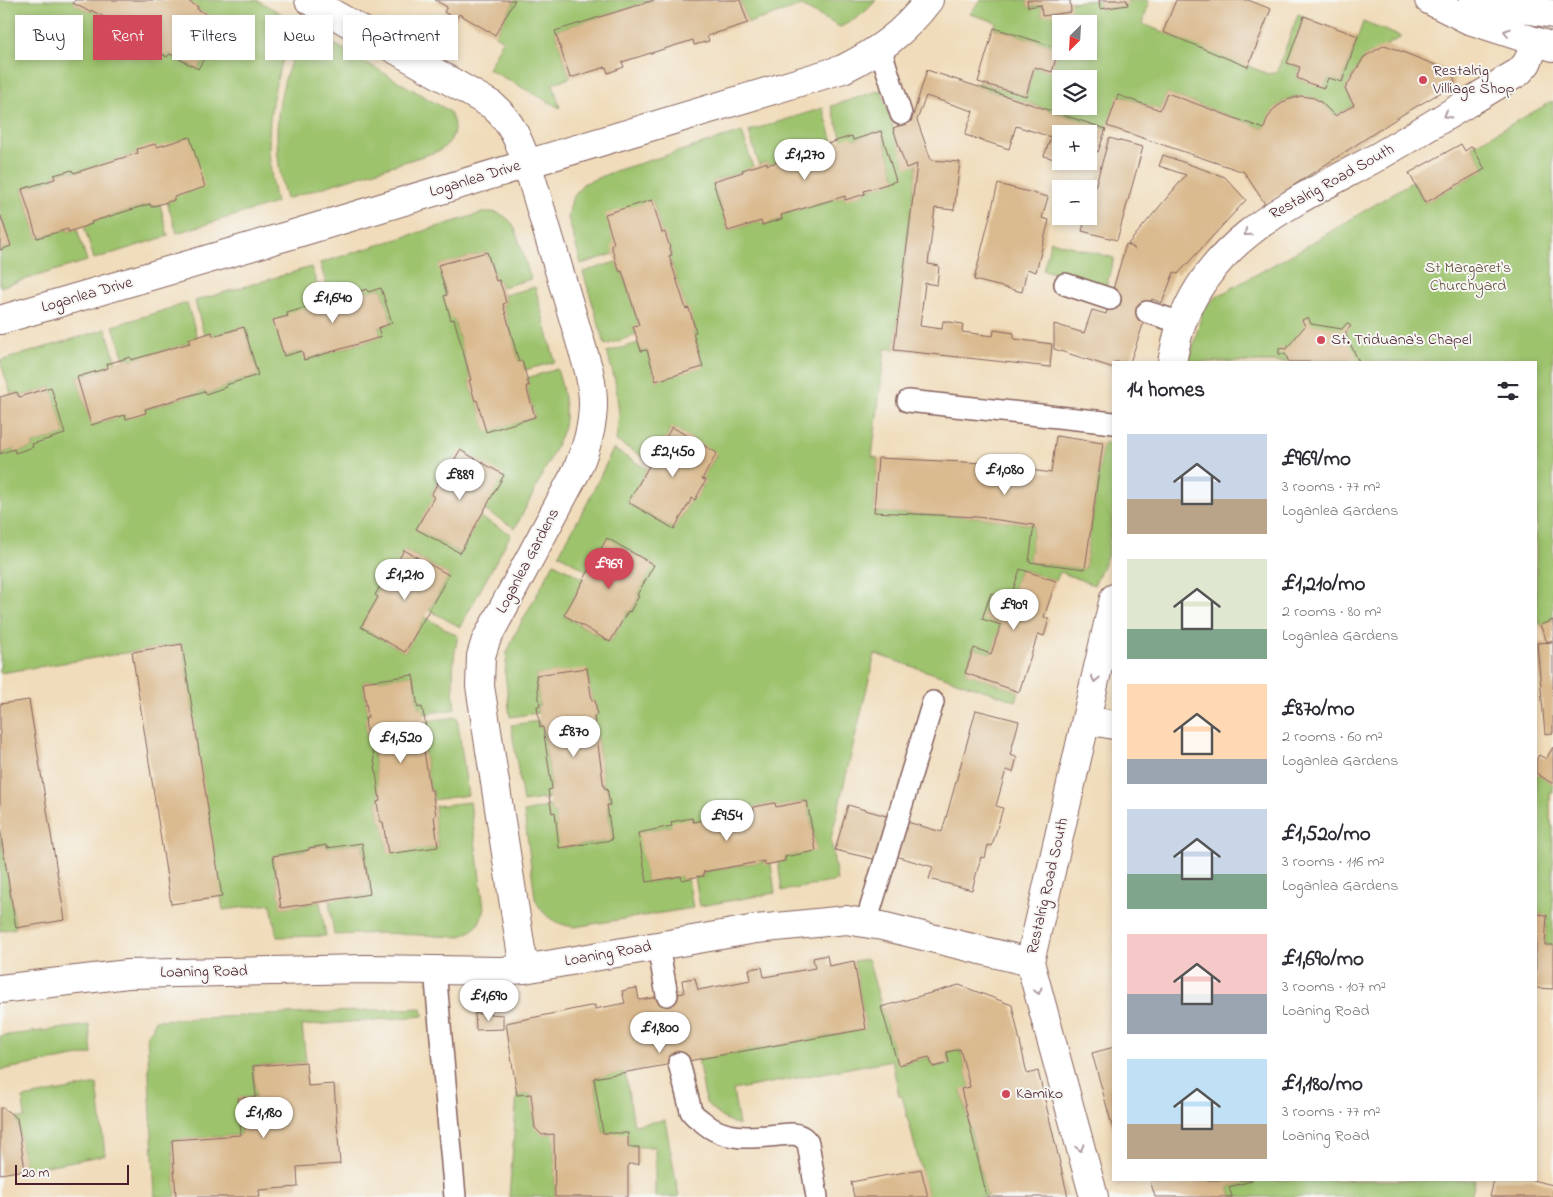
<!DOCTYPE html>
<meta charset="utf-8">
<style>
:root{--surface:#fff;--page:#f7f7f7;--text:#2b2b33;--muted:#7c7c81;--accent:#d1495b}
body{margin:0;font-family:"Indie Flower",sans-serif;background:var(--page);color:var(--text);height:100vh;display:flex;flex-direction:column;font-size:19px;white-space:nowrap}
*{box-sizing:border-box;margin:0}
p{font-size:16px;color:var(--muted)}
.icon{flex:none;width:28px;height:28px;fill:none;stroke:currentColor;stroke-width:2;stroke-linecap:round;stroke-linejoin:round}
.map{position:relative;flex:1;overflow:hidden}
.sheet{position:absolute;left:1112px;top:361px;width:425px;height:820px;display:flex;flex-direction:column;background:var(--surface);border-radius:0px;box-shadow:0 2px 8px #0003}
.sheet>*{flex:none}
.banner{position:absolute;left:15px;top:15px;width:475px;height:45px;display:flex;gap:10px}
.needle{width:32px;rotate:204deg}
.buttons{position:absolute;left:1052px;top:15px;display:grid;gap:10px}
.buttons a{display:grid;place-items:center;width:45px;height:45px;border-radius:0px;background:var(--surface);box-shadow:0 2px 8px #0003;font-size:25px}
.scale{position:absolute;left:15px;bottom:12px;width:114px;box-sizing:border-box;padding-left:5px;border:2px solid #4a1f2b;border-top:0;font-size:14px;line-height:18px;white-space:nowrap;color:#4a1f2b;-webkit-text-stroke:4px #f6f6f2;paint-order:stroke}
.price{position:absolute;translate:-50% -42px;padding:0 11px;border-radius:18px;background:#fff;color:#222;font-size:16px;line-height:32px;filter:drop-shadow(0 1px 2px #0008)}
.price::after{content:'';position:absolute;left:50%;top:30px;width:15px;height:11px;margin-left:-8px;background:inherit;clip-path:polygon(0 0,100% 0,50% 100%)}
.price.active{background:var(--accent);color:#fff}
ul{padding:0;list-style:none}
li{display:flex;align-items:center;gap:15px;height:125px;padding:0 15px}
li span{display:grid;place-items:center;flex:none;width:140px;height:100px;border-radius:0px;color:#555}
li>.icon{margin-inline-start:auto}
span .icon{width:60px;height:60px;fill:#fffc;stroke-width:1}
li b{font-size:21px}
h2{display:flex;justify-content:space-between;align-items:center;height:60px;padding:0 15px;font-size:21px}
.tag{padding:0 18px;border-radius:0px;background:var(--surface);box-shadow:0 2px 8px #0003;font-size:18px;line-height:45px}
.tag.active{background:var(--accent);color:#fff}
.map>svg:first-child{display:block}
.green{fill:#9dc36d;stroke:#74714c;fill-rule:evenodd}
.building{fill:#daba8f}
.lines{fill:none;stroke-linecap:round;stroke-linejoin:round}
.service-casing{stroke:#84615d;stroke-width:24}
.minor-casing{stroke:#84615d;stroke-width:30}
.service{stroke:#fff;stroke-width:21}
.minor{stroke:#fff;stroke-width:28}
.oneway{stroke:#ae9aa0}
.poi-dot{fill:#d1495b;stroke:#f6f6f2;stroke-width:2}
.labels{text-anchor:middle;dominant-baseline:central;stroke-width:4;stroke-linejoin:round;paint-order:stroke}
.poi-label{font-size:16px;fill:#4a1f2b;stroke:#f6f6f2;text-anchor:start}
.street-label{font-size:16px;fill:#4a1f2b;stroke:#f6f6f2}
.park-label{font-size:16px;fill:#63503f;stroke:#f6f6f2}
</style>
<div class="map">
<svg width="1553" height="1197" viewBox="0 0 1553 1197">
<rect width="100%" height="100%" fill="#f6f6f2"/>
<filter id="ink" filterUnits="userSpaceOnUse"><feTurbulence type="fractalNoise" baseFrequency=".02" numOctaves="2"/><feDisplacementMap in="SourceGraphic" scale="10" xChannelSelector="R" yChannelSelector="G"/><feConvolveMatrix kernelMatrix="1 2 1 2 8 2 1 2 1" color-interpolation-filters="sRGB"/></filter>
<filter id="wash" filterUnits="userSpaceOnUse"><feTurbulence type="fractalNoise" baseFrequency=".0096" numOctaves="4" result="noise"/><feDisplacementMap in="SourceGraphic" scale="20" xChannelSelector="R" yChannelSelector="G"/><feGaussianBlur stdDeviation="1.12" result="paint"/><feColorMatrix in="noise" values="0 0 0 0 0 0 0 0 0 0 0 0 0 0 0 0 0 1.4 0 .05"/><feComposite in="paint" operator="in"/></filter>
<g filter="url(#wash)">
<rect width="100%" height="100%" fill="#f0dcba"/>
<!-- green -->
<g class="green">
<path d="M0,0H75L73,3L90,12L91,10L152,44L150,48L167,57L170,54L198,69L223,24L197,9L198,7L191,3L192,0H257L298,23C269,84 262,137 276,203L177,233L167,202L174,200V197L138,153L74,173L72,170L54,175L55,179L22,189L37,238L68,229V232L77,229L87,261L0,287V250L10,246L0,212Z"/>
<polygon points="515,0 654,0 555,31 570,78 553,83 560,108 488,69 503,40 495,35"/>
<path d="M740,0H876C867,12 854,21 840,27L802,6L748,23Z"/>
<path d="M980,0H1027L1028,7L1041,5L1042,16L1070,2L1099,0L1100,9L1128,5L1127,0H1149L1143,24L1268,74L1277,72L1298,14L1304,16L1288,63L1300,67L1297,78L1324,88L1328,78L1342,82L1363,22L1402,37L1364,57L1345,89L1354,105L1335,116C1329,109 1322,101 1313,98C1290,91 1270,107 1264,129L1167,93L1160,110L1119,95L1106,129L977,86L978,82L1026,96L1034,67L1052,72L1059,48L994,28L996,22L970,14ZM1061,24H1089V51H1061ZM1061,79H1089V106H1061Z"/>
<path d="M307,28L449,111C458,128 455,140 439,151L286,199C269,137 276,83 307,28Z"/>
<path d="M881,90L906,167L917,164L894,349H885L872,457L878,458L874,512L977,517L1034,525L1029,562L1085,569L1103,443H1114V503L1108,555L1094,585L1060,572L1056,581L1020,569L1010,599L991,593L983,618L1001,625L991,654L974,648L965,673L1019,692L1016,701L875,654L831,839L837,881L782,891L778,862L785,861V857L816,850L807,801L776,807L774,803L754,807V811L693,822L692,818L672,826L639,833L647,882L681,876L682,880L688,878L693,908L574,927C555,924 542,916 535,898L524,812L551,806L552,812H555L560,848L612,840L607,805L610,804L607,788H604L594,716L597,715L595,701H592L587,669L536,675L540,706H537L538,713L510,717L505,673L507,653L514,636L554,563L584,579L564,616L610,642L628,611L631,612L639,597L637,595L653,564L608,539L588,572L559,554L589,500L613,449L647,469L628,503L674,529L692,498L695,499L706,481L702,479L717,454L672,427L651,462L616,441L619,413L615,381L607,352L639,343L641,351L647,350L656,381L703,366L693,333L696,332L689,309H686L669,256L672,255L665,233H662L652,200L614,244V254L581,264L568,217L572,199L583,184L615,171L742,132L753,167L743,170V172L713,181L728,231L761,221L763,225L782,219L781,215L845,196V199L865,194L864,191L896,181L881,131L853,140H842L831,106Z"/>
<path d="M1553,101V620L1540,625C1537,617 1534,609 1538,602L1536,600V362H1189L1202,313L1207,306L1216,297L1312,243L1413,181L1425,203L1485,169L1472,146Z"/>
<polygon points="823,108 833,142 827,144 828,147 768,165 766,162 759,165 749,131"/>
<polygon points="150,204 151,207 160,204 168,236 94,259 84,226 92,224 91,222"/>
<path d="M485,212C498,211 506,215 514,226L531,279L502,287L499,280L496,281L487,252L439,265L447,295L445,296L454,319L471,380L469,381L475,400H477L486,431L535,417L526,386L529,385L527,378L557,369C562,386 566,401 565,419C564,432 557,443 552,455C540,480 528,504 515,528L484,510L460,451L443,480L439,479L431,495L434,497L416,529L460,553L480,517L511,534L460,627L429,610L449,575L405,550L387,580L384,579L375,594L378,597L361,627L405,652L425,617L458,636C452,661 452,684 455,709L423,714L422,707L418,708L413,675L363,682L368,718L365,719L367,737H371L380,801L377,802L380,821L383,822L388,853L438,847L434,816L436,815L435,806L470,802L484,908C480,926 475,931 458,937L382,933L334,935L329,900L370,894L362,843L327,848L326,845L309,847V850L273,856L281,908L320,902L326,936L277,937L271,904L223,910L182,644L0,673V454L14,449L15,453L33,447L32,444L65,434L51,387L19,397L17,392L11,394L0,361L106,329L116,362L108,368L77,377L91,425L125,415L126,418L145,409L205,391L206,394L226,387V385L258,375L244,327L213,336L211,332L204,335L195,301L311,267L322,299L318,304L274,321L284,356L302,351L305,360L381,337L378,328L392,323L381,288L368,292L367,289L336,299L330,297L320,263Z"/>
<polygon points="1051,241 1114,258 1106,287 1043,270"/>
<polygon points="616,262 620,272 622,271 639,325 633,327 636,335 605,345 583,272"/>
<polygon points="535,287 555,362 525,370 522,361 519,362 503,304 506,303 504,295"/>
<polygon points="187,303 197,337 189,339 190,343 131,360 130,357 124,359 113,326"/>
<polygon points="457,717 468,795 433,800 433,790 430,790 421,730 426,729 425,721"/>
<polygon points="539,721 540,727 543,727 552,789 550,798 523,802 511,725"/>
<polygon points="1536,773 1553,784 1553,792 1550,793 1550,818 1553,830 1553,945 1545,945 1547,915 1536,914"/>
<polygon points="0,830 16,928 0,931"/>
<polygon points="764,861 765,864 771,864 775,893 700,906 695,877 704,876 703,872"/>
<polygon points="868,959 898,1065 929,1057 933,1067 949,1064 947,1052 960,1049 970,1087 961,1090 987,1197 928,1197 902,1096 899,1096 892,1060 733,1090 739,1126 721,1117 706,1103 698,1059 866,1029 854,961"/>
<polygon points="422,1008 423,1016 302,1026 306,1062 253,1066 256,1097 238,1098 241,1135 172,1140 176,1197 155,1197 147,1034 152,1029 155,1020"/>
<polygon points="89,1025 92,1054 0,1070 0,1036"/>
<polygon points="625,1072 634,1125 665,1120 679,1197 655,1197 655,1147 628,1147 628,1134 603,1133 594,1078"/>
<polygon points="97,1084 105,1155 25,1170 17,1118 25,1118 23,1098"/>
<polygon points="531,1094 535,1128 542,1135 554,1134 555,1197 509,1197 517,1095"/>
<polygon points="1255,1180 1475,1180 1471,1197 1232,1197 1229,1187"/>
</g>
<g id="blocks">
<!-- building -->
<g class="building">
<polygon points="75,0 186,0 198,7 197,9 224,24 198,69 170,54 167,57 150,47 152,44 91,10 90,12 73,3"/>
<polygon points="435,0 515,0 495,35 459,14 456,19 444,12 447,7"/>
<polygon points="654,0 740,0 748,23 707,36 709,41 694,45 693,40 622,62 624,67 608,73 606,67 570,78 555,31"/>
<polygon points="1027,0 1070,0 1071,12 1042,16 1041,5 1028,7"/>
<polygon points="1099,0 1127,0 1128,5 1100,9"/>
<polygon points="1176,0 1248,0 1271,9 1248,67 1163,32"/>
<polygon points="1304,16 1358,36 1342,82 1328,78 1324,88 1311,84 1297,78 1300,67 1287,63"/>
<polygon points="994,28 1059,48 1052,72 1034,67 1026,96 978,82"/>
<polygon points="1385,45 1453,72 1455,84 1402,115 1265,204 1244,172 1107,126 1118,95 1160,110 1167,93 1264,129 1267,119 1275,108 1287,100 1301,96 1314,98 1322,103 1335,116 1354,105 1345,89 1364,57"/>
<polygon points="927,70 1106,129 1098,152 1089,149 1089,134 1061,134 1061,161 1044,156 1051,137 1016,126 1009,149 965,135 973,111 926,96 917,120 931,160 960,162 954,210 935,208 928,264 939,266 937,285 925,283 920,326 942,329 943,321 963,324 962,332 993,336 994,330 1014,333 1014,339 1052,344 1050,367 894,350 917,164 906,168 893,128 911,122"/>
<polygon points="881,131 896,181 864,191 865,194 845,200 845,196 781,215 782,219 762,225 761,221 728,231 713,181 743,172 742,170 759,165 767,162 767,165 828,147 827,144 839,140 852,136 853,140"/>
<polygon points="190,137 205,187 174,197 174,200 167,202 151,207 150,204 91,222 92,224 68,232 68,229 37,238 22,189 55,179 54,175 72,170 74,173 138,153 137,149 155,144 157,147"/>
<polygon points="1109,138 1143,147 1117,240 1082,231 1086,216 1089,216 1089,208"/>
<polygon points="1461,144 1465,151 1472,146 1485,169 1425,203 1409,173"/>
<polygon points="1163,155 1225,177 1246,200 1178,274 1174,272 1162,303 1152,299 1130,362 1114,362 1114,368 1054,349 1054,324 1084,333 1092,310 1106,314 1126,244 1135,249 1128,244 1186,175 1159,166"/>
<polygon points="998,184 1048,197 1042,218 1049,220 1036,272 1027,269 1022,292 974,280"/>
<polygon points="652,200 662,233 665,232 672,255 669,256 686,309 689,308 696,332 693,333 703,367 656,381 647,350 641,351 633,326 639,325 622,271 620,272 616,262 611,245 614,244 605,214"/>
<polygon points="0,214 11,246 0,250"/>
<polygon points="487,252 496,281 499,280 503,291 506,303 503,304 519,362 522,360 529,386 526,386 535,417 486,432 477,400 475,401 469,380 471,380 454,319 451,320 444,296 447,295 438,265"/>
<polygon points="381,288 392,323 378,328 381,337 304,360 302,351 284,356 273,320 288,316 287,313 318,304 317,301 335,295 336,299 367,289 368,292"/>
<polygon points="1308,317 1311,324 1342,329 1347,323 1351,326 1345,333 1359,362 1289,362 1285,354 1279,354 1279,348 1286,349 1305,326 1302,320"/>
<polygon points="244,327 258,375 226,385 226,387 206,394 205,391 145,409 146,413 126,419 125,415 91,425 77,377 108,368 107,364 130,357 131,360 190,343 188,339 200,336 212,332 213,336"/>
<polygon points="51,387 65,434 32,444 33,447 15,453 14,449 0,454 0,397 17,392 19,397"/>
<polygon points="672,427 717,453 702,479 706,480 695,500 692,498 674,529 628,502"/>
<polygon points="1056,436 1103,443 1085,569 1029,562 1034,525 977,517 874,512 878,458 985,463 1051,473"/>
<polygon points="460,450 504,475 460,553 416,529 434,497 431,495 440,479 443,480"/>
<polygon points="607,538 654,565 637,595 639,596 630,612 628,611 610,642 564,615"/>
<polygon points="404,550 449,575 405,652 361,627 378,597 375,595 384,579 387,580"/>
<polygon points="1020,569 1056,581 1044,617 1049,619 1044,636 1038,634 1019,692 965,673 974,648 991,654 998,633 1001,625 982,619 991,593 1010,599"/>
<polygon points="1553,620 1553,640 1547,642 1540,625"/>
<polygon points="1553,642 1553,733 1545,734 1537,643"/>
<polygon points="182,644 222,897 171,904 132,652"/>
<polygon points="587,668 592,701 595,700 597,715 594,716 604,788 607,788 610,805 607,805 612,840 559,848 555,812 552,813 548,790 552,789 543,727 540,727 537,706 540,706 536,675"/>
<polygon points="413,675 418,708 422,707 425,721 426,730 421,730 430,790 432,790 436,815 434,816 438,847 388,854 383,822 380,822 377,802 380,801 371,737 367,738 365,718 368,718 363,682"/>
<polygon points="29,700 65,920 16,928 0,830 0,704"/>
<polygon points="976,710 1019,721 1010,755 1017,757 1013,772 1006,770 996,806 1003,808 992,846 988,845 985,858 981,857 972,890 929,879 933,867 885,853 882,861 835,850 848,805 942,832"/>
<polygon points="1553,747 1553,784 1536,773 1536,760 1539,755 1546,759"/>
<polygon points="807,801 816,851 785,857 785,861 765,865 764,861 703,872 704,876 695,877 682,880 681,876 647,882 638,833 672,826 671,822 692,818 693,822 754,811 753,807 775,803 776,807"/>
<polygon points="362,843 370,894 281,908 273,856 309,850 309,848 326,845 327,848"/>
<polygon points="1536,914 1547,915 1545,945 1553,945 1553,989 1536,988"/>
<polygon points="827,955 829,966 854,961 866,1029 594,1078 603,1133 628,1133 628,1147 639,1147 639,1164 628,1164 628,1197 555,1197 554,1134 542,1135 535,1128 531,1094 517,1095 506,1023 595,1005 595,1009 625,1003 622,991 629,989 637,988 639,1000 684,993 682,980 695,978 698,990 751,980 749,969 762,967 764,977 815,968 813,958"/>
<polygon points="959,985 1012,1005 1027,1074 1038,1071 1068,1197 987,1197 961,1089 970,1087 960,1049 947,1052 949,1063 933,1067 929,1057 898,1065 881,1007"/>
<polygon points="475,1013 503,1015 503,1029 476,1030"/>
<polygon points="1114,1047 1114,1129 1113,1129 1092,1053"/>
<polygon points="306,1062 308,1086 334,1084 340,1164 297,1167 298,1187 259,1190 260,1197 176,1197 172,1140 241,1135 238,1098 256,1097 253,1066"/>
<polygon points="0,1108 3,1108 17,1118 25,1170 0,1174"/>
<polygon points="921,1169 928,1197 854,1197 851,1182"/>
<polygon points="1150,1180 1252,1180 1252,1181 1229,1187 1232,1197 1155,1197"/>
<polygon points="1494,1180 1532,1180 1553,1185 1553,1197 1490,1197"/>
</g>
</g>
</g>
<g filter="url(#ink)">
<use href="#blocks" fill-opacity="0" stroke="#84615d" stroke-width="1"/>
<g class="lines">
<defs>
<g id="service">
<polyline points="880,48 901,114"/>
<polyline points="1065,284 1110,299"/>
<polyline points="1147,312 1182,323"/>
<polyline points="908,401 1114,423"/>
<polyline points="866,923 933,702"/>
<polyline points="658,946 667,995"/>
<polyline points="435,969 455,1197"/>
<path d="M679,1063L691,1111C694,1116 698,1118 703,1122C727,1144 761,1136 791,1134C799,1134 804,1137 808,1143L817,1197"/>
</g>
<g id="minor">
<path d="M309,0L492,105C511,121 519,141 527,163L589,371C591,381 593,392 593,403C593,428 586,449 576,472L486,640L481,656L480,686L524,969"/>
<polyline points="1429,0 1469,20 1553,47"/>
<polyline points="1474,0 1553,14"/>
<path d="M0,320L294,234L843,69C879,51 904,33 929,0"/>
<path d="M1172,362C1175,349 1177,335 1182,322C1215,233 1302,199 1379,156C1426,129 1472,100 1519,72L1527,63L1536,42"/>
<polyline points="1087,720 1114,725"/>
<polyline points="0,989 128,974 365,969 501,971 524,969 756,929 846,920 882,926 1030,962"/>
<polyline points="1094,1197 1030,962 1114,598"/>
</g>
</defs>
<!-- service casing -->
<use href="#service" class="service-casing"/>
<!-- minor casing -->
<use href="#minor" class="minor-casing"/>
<!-- service -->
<use href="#service" class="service"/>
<!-- minor -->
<use href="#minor" class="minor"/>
</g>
<!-- one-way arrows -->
<defs><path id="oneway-chevron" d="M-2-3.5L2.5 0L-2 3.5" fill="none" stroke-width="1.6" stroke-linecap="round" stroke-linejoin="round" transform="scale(1.25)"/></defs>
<g class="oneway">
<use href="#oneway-chevron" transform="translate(1507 32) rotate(-162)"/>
<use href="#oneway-chevron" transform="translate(1447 115) rotate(149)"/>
<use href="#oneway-chevron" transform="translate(1247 233) rotate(140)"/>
<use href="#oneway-chevron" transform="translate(1095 679) rotate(102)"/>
<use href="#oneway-chevron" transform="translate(1038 991) rotate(75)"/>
<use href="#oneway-chevron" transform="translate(1080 1148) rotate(75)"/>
</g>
</g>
<!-- markers -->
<g class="poi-dot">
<circle cx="1423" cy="80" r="5"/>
<circle cx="1321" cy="340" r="5"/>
<circle cx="1006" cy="1094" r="5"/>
</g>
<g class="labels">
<!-- poi labels -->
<g class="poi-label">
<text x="1433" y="71">Restalrig<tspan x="1433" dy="18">Villiage Shop</tspan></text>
<text x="1331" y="340">St. Triduana's Chapel</text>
<text x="1016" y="1094">Kamiko</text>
</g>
<!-- street labels -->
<g class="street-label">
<text transform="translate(475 179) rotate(-17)">Loganlea Drive</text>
<text transform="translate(1332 182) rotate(-29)">Restalrig Road South</text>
<text transform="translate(87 295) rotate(-16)">Loganlea Drive</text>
<text transform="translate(528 561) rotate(-62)">Loganlea Gardens</text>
<text transform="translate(1048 886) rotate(-77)">Restalrig Road South</text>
<text transform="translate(608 954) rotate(-10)">Loaning Road</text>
<text transform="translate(204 972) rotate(-1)">Loaning Road</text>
</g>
<!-- park labels -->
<g class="park-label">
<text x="1468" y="268">St Margaret's<tspan x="1468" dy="18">Churchyard</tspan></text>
</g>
</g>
</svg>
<div class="buttons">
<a><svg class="needle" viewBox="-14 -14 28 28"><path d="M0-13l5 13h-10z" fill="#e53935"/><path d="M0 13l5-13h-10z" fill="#7c7c81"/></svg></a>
<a><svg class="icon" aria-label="layers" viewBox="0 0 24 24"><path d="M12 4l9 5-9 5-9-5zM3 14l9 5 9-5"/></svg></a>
<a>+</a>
<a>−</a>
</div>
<div class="scale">20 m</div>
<b class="price" style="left:805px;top:181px">£1,270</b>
<b class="price" style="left:333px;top:324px">£1,640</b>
<b class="price" style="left:673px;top:478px">£2,450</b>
<b class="price" style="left:1005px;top:496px">£1,080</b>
<b class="price" style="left:460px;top:501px">£889</b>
<b class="price active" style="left:609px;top:590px">£969</b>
<b class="price" style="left:405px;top:601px">£1,210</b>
<b class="price" style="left:1014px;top:631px">£909</b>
<b class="price" style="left:574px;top:758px">£870</b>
<b class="price" style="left:401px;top:764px">£1,520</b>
<b class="price" style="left:727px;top:842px">£954</b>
<b class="price" style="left:489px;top:1022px">£1,690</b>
<b class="price" style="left:660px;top:1054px">£1,800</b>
<b class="price" style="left:264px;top:1139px">£1,180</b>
<div class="banner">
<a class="tag">Buy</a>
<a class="tag active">Rent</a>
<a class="tag">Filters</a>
<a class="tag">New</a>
<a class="tag">Apartment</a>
</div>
<section class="sheet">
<h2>14 homes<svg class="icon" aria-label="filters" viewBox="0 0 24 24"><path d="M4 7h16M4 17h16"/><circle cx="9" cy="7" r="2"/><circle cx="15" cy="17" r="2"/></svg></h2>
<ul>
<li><span style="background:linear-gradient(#c9d6e8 65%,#b9a48a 0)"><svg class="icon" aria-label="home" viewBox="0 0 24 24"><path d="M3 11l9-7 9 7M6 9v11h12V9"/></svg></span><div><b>£969/mo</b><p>3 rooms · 77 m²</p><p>Loganlea Gardens</p></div></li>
<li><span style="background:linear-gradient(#dfe7d0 70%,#7fa58c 0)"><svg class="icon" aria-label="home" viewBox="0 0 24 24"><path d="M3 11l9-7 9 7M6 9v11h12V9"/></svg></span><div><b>£1,210/mo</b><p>2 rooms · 80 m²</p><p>Loganlea Gardens</p></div></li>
<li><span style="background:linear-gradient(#ffd9b3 75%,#9aa5b1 0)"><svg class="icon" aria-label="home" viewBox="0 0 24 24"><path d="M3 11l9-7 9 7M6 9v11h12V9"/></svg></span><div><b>£870/mo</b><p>2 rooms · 60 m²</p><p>Loganlea Gardens</p></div></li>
<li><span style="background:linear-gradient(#c9d6e8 65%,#7fa58c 0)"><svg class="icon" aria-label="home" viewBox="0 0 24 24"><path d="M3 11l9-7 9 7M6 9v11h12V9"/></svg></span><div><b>£1,520/mo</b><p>3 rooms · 116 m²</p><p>Loganlea Gardens</p></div></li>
<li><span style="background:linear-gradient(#f6c9c9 60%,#9aa5b1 0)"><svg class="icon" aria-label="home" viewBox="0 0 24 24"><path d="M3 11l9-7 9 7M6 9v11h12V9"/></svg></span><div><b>£1,690/mo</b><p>3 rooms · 107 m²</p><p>Loaning Road</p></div></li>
<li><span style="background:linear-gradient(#bfe0f5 65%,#b9a48a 0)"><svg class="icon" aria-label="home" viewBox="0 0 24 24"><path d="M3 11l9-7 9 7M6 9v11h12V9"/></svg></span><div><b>£1,180/mo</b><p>3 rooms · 77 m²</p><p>Loaning Road</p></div></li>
</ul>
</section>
</div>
